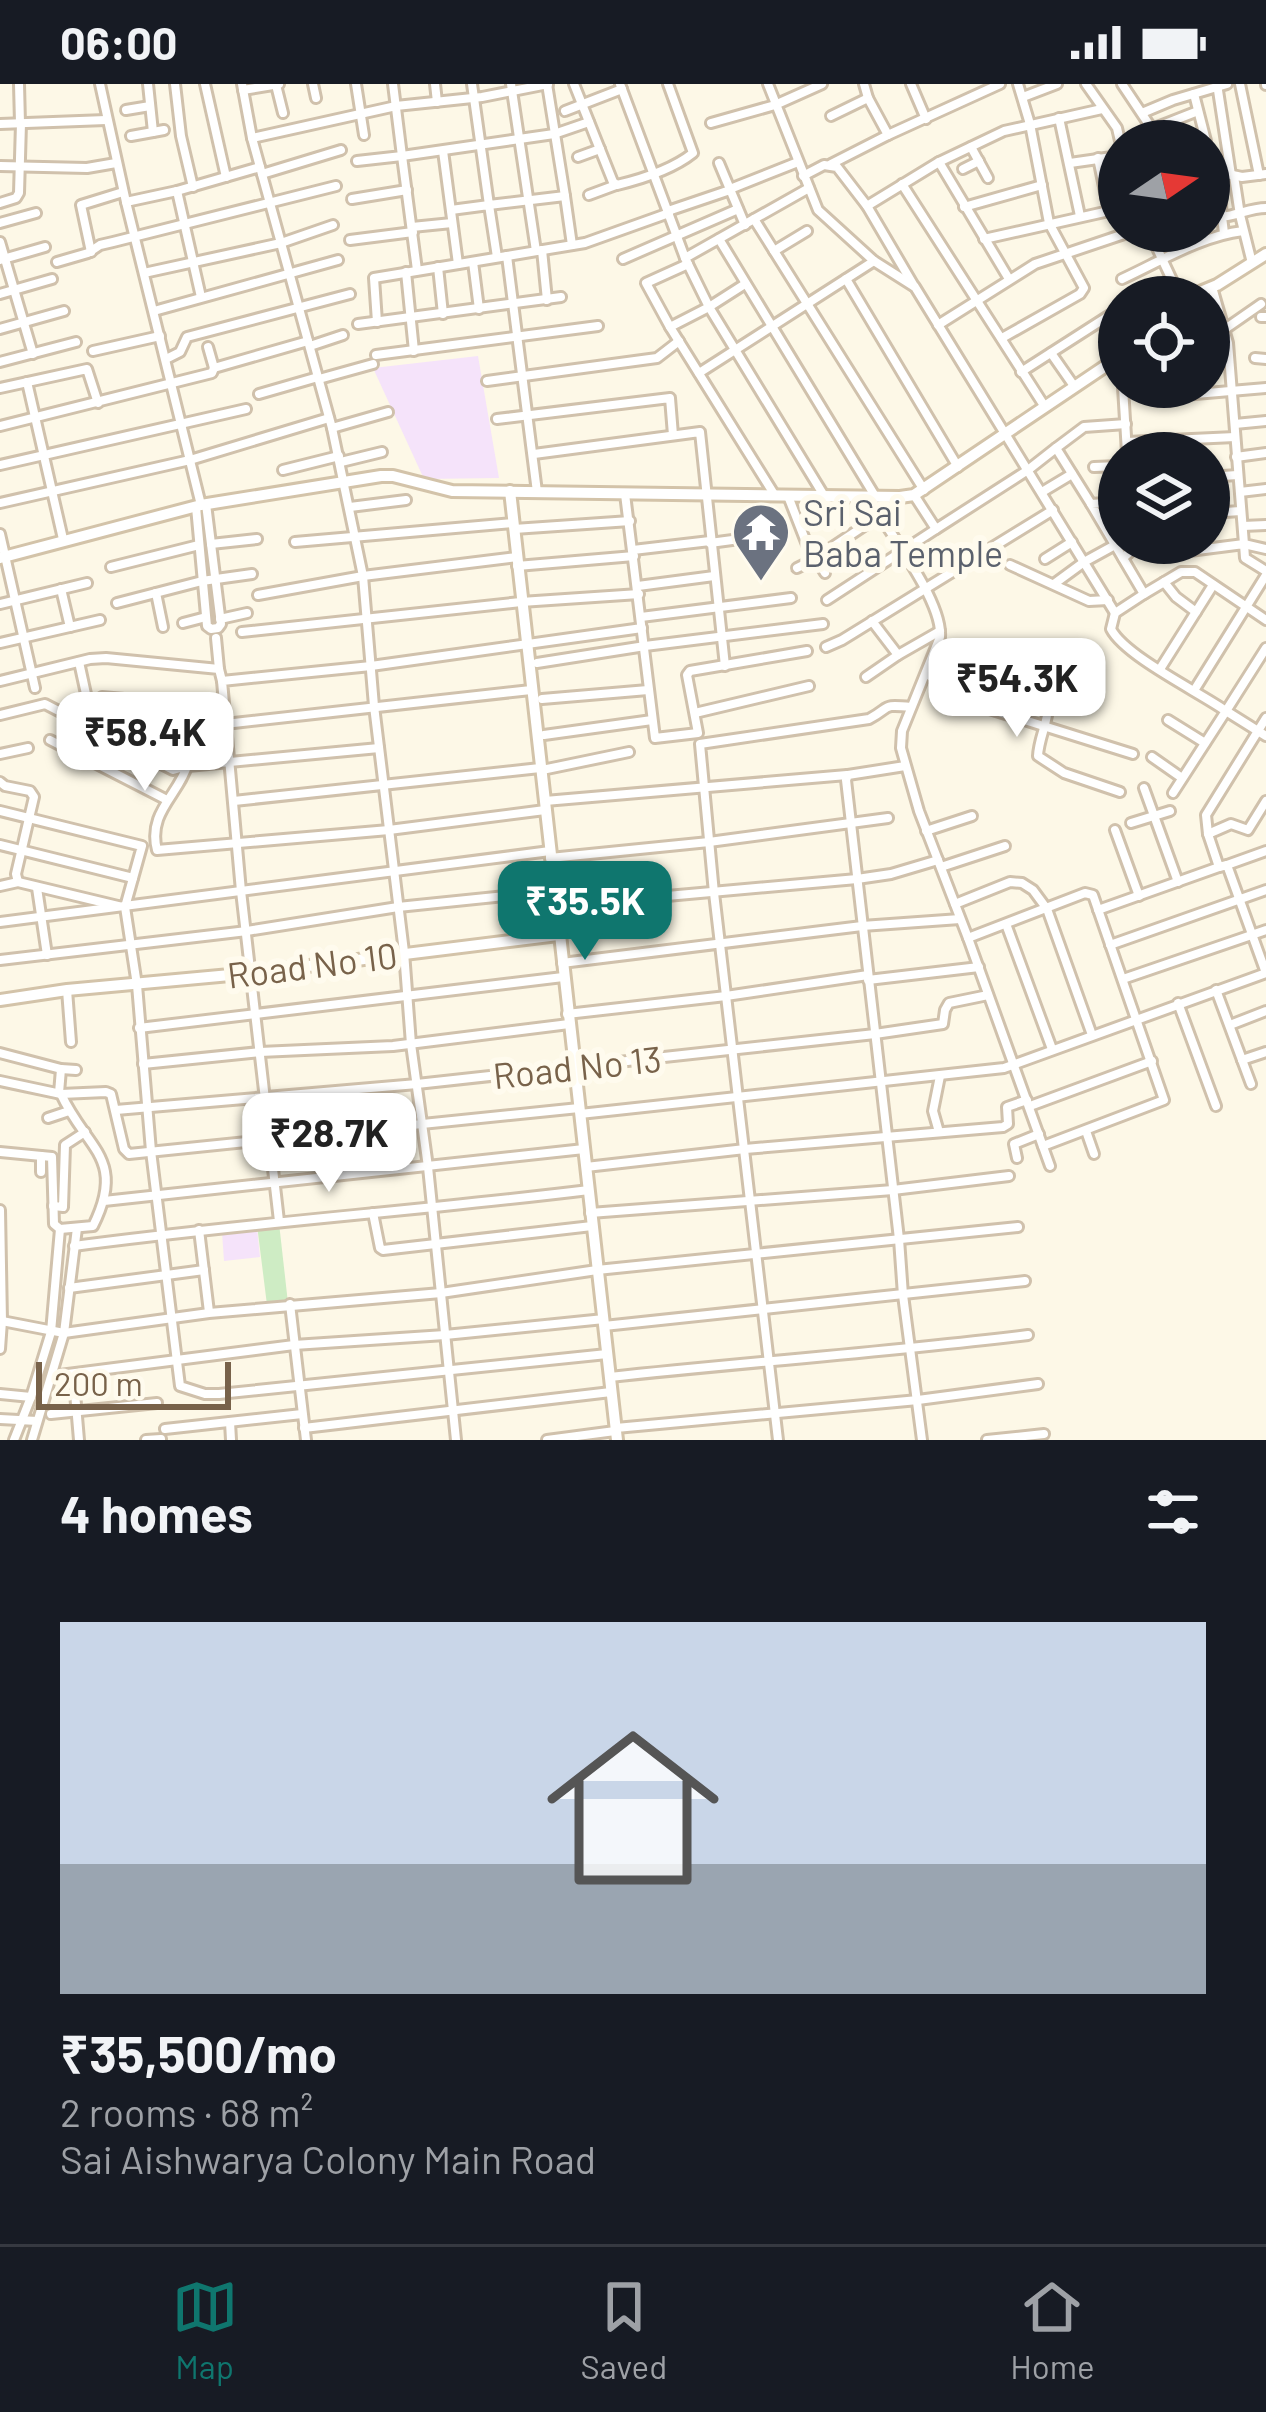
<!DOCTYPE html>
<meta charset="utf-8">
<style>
:root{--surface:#171b24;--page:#20242c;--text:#f1f3f6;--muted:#9ea1a6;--line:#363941;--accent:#0f766e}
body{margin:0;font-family:Barlow,sans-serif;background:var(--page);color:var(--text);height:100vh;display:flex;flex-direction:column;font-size:45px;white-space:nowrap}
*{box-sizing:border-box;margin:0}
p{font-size:39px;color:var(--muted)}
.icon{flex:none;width:66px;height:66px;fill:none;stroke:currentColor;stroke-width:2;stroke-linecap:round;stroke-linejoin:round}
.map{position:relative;height:1356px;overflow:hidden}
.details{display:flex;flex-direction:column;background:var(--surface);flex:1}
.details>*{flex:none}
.needle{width:78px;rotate:77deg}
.tools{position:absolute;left:1098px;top:36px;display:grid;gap:24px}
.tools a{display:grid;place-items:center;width:132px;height:132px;border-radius:50%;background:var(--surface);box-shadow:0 3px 9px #0004;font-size:60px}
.scale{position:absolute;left:36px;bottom:30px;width:195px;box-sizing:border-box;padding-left:12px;border:6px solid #78624a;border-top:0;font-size:33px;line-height:42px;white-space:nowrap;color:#78624a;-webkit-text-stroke:9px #fffbee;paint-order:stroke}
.price{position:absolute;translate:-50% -102px;padding:0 27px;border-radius:24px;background:#fff;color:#222;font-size:39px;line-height:78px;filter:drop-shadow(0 3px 6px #0008)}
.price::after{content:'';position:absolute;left:50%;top:72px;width:36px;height:27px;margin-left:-18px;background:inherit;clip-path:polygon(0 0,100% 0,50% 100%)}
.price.on{background:var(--accent);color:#fff}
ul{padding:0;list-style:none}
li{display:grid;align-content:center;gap:24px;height:636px;padding:0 60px}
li+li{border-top:3px solid var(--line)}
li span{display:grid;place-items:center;height:372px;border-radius:0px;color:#555}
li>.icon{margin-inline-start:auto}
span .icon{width:216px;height:216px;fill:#fffc;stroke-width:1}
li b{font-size:51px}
h2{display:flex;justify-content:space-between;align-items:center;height:144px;padding:0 60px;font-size:51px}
.status{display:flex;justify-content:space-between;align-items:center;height:84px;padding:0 60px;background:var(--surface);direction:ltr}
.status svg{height:33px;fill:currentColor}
.tabs{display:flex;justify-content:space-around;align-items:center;height:168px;border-top:3px solid var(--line);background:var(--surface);font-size:33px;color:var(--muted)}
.tabs a{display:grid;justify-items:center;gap:6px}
.tabs .on{color:var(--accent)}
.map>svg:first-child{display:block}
.education{fill:#f5e3fa}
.green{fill:#ceecc4}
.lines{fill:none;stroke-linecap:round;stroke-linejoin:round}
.street-casing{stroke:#d0c1ac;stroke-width:14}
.secondary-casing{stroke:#d3c3a9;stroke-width:16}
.street{stroke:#fff;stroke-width:8}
.secondary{stroke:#fff;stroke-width:10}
.labels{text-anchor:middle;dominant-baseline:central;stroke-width:12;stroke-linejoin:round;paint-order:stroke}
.worship-label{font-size:36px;fill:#5b616d;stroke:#fffbee;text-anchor:start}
.street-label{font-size:36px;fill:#78624a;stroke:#fffbee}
</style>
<div class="status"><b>06:00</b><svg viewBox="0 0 49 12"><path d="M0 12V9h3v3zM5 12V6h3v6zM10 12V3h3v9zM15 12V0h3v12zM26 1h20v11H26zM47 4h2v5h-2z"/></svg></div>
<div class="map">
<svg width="1266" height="1356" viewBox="0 0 1266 1356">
<rect width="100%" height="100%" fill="#fdf8e7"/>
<!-- education -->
<g class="education">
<polygon points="478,272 499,394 424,395 373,284"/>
<polygon points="257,1144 260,1173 224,1177 222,1148"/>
</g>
<!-- green -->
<polygon class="green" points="279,1139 288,1219 267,1221 257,1141"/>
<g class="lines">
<defs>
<g id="street">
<polyline points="19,0 20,39"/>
<polyline points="100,0 126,118 201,421"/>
<polyline points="148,0 153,48"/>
<polyline points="175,0 181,52 193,103"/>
<polyline points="205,0 226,93"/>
<polyline points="242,0 252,54 332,344 363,492 374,622 404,868 411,960 428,1083 456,1356"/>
<polyline points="313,0 316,14"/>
<polyline points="356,0 364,51"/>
<polyline points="435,0 437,18"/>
<polyline points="472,0 489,121 565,112 547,0"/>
<polyline points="511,0 536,167"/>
<path d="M574,0L613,98L617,101C642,95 673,85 693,69L668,0"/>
<polyline points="620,0 685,174 709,223 823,410"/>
<polyline points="768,0 818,126 874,177 915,203 1115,529"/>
<polyline points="864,0 868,14 888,51 1000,0"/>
<polyline points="911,0 926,35"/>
<polyline points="1086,0 1117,44 1120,57"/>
<polyline points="1122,0 1160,57"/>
<polyline points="1217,0 1231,91"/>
<polyline points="1240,0 1259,91"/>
<polyline points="1266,0 1266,1"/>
<polyline points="276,1 283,29"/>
<polyline points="243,6 279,0"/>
<polyline points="1194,10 1206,57"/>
<polyline points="1023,13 1057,0"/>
<polyline points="126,26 150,22"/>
<polyline points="565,27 622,5"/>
<polyline points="1142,29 1173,16 1227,0"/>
<polyline points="831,32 868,14"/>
<polyline points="1059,34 1080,132"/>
<polyline points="711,39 775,21 822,0"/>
<polyline points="0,40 106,36"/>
<polyline points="1152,45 1198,27"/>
<polyline points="131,52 164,46"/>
<polyline points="252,54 396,22 482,13 548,0"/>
<polyline points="971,63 988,94"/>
<polyline points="443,67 458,180"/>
<polyline points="578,73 600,65"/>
<polyline points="357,77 402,72 393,0"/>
<polyline points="939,78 1009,195"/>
<polyline points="719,79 745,141"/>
<polyline points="1070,79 1119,72"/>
<polyline points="831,80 888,51"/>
<polyline points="0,82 87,84 116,79"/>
<polyline points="963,85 979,77"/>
<polyline points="1209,86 1242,93 1266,90"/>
<polyline points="1218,88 1222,133"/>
<polyline points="262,90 341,66"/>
<polyline points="803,92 824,81 837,83 867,122 914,202"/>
<polyline points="1234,92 1240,131 1252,179"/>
<polyline points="902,100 1045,323"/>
<polyline points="730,105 798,78"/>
<polyline points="177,107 201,213"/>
<polyline points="589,111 616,101"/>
<polyline points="565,112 572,161"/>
<polyline points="352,115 407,106"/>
<polyline points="126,118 177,107 260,83"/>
<polyline points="0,119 16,114 19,109 21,39"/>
<polyline points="867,122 939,78 1004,47 1102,25"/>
<polyline points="964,123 1042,101"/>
<polyline points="451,126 489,121 497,173"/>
<polyline points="668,127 730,106"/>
<polyline points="754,135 924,406"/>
<polyline points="0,139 36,129"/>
<polyline points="412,143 452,139"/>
<polyline points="1149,147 1180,213"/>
<path d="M1224,149L1222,133C1239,131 1250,124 1266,124"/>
<polyline points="719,155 875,412"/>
<polyline points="984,155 1109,127 1098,74"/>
<polyline points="350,156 413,148"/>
<polyline points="0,158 33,270"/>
<polyline points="542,166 547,216"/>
<polyline points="774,167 807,147"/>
<polyline points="91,168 81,121 123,108"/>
<polyline points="507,172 585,159 669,129"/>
<polyline points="685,174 809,104"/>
<polyline points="623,175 738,125"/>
<polyline points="0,176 45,163"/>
<polyline points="57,178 88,169 100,161 113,158 336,102"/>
<polyline points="473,178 479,225"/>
<polyline points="438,183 443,230"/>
<polyline points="417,186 402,72 554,50 589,38"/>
<polyline points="406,188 414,267"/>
<polyline points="144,189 281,159 333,141"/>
<polyline points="846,195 958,383"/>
<path d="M1122,195C1161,177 1201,152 1243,147"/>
<polyline points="745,200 709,223 670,243 774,410"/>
<polyline points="1212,203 1228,259 1244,460 1266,465"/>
<polyline points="0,210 52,195"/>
<polyline points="154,227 338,176"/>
<polyline points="1261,233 1266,233"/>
<polyline points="377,238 374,194 507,172 537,408"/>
<polyline points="358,240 561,213"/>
<polyline points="938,241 1035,180 1133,147"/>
<polyline points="670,243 646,199 688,180"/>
<polyline points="0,245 64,227"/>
<polyline points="1225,245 1261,220"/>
<polyline points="1002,254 1080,210 1084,204 1049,139 1030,40 1018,0"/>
<polyline points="310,262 343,251"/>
<polyline points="208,263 214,284"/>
<polyline points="93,267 160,252"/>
<polyline points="1051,269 1074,302"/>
<polyline points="376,271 598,242"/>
<polyline points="1255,274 1266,275"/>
<polyline points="166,275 180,268 187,253 350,210"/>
<polyline points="0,278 76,258"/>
<polyline points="1021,288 1110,231"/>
<polyline points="699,289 874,177"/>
<polyline points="319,295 373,280"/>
<polyline points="487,297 657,274 679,257"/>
<polyline points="27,298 63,455"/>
<polyline points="1123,303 1127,369"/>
<polyline points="0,304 87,285 98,319"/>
<polyline points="259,310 318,293"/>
<polyline points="1160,313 1266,304"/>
<polyline points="497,335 670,314 673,351"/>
<polyline points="1235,340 1266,337"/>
<polyline points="0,342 212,289 214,284 308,257"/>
<polyline points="332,344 388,328"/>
<polyline points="1127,358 1235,353"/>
<polyline points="534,370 700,348 725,582"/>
<polyline points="1236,373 1266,369"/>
<polyline points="341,378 382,368"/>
<polyline points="0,381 246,325"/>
<polyline points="1094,383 1119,382"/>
<polyline points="283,386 339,372"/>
<polyline points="1209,393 1237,391"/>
<polyline points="1042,408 1072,390"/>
<polyline points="1240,408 1266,405"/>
<polyline points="625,410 655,654 698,649 687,591 690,587 807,567"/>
<polyline points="914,411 936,445 1028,386 1056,364"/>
<polyline points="788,412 813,476 879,432"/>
<path d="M868,413C888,447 943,517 940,553L902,647L901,664L919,727L968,854L1050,1082"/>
<polyline points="1119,418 1091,420 1144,510 1181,488 1195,488 1266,536"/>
<polyline points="0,419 190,376 329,334"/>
<polyline points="1091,420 1056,364 1084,343 1126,340"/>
<polyline points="196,423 207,542 211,545 218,544 221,540 206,420"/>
<polyline points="350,423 406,416"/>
<polyline points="1209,429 1241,427"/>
<polyline points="1243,442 1266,441"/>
<polyline points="514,445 630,437"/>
<polyline points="0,450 35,604"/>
<polyline points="295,458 513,439"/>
<polyline points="710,459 777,450"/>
<polyline points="211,460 257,455"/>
<polyline points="633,466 710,457"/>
<polyline points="1158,471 1244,460 1245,474 1266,487"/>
<polyline points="816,474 825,489"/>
<polyline points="1123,474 1132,466 1134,459"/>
<polyline points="1045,475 1072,458"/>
<polyline points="1010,481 1089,517 1108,516"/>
<polyline points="517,482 634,472"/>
<polyline points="111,483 199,461"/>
<polyline points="797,484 813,476"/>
<polyline points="1164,498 1176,513 1196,528"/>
<polyline points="1054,500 1084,478 1115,461"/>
<polyline points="638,502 714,492"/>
<polyline points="61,505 70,543"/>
<polyline points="156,509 163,543"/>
<path d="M1144,510L1115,529L1111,545C1125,572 1197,607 1226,627L1173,709"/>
<polyline points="258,511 363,492 517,473"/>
<polyline points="827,516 936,445"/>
<polyline points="117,519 202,497 252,490"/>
<polyline points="0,520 87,499"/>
<polyline points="641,533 791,514"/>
<polyline points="220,535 247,529"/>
<polyline points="183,539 206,533"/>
<polyline points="242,548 521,518 639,510"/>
<polyline points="216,554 219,585"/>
<polyline points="0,559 100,536"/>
<polyline points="826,563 842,556 1053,426"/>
<polyline points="1266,564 1226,627 1266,652"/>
<path d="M936,567L1039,602C1059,622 1039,647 1038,672L1064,689L1120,708"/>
<polyline points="898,571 940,547"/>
<polyline points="79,578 86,610"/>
<polyline points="537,579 645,562 823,540"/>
<polyline points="1160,585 1213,501"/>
<polyline points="927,590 967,618 1133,670"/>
<polyline points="866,593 898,571 872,537"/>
<polyline points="0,597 90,575 106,574 219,585 222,597"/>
<polyline points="1195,605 1266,491"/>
<polyline points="102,613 224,624"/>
<polyline points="542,615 648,606"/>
<path d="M194,621C192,639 193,661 188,679C180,710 147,728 157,766L389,746L545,726"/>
<polyline points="695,629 809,602"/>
<polyline points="0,631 45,620 173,686 188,682 379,664"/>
<polyline points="1168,636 1205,659"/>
<polyline points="119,637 122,615"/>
<polyline points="225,640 531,606"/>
<polyline points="544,651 652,636"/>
<polyline points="154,655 157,618"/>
<polyline points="50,656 167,716"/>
<polyline points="0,670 28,664"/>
<polyline points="1152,673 1182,694"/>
<polyline points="905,682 848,691 846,696 899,1155 903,1211 922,1356"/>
<polyline points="542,686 629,668"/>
<polyline points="0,698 5,702 30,707 34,713 16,790 18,798"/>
<polyline points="1144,704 1178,798"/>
<polyline points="234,717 540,684"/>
<polyline points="545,717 847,691"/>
<polyline points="0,727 142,762 125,823 137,901 151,1067 180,1302 205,1310 219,1310 607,1270"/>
<polyline points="1131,739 1170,727"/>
<polyline points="1115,746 1139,812"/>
<polyline points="926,747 972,732"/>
<polyline points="1208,750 1231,740 1248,746 1266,717"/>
<polyline points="0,761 133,794"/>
<polyline points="550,774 709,758 888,734"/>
<polyline points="1227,781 1266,767"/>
<polyline points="941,783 1005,762"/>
<polyline points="0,802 18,798 118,822"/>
<polyline points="37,804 47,871"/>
<polyline points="955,820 1010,798 1022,799 1033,806 1047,825 1092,951"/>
<polyline points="556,822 857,795 891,790 938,776"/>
<polyline points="1098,826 1219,783"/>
<polyline points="0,838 550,767"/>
<polyline points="1006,840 1052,965"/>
<polyline points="968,854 1085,809 1093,811 1164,1016 1043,1062"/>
<polyline points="1110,861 1266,806"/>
<polyline points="0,876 247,847 398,823 554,807"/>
<polyline points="562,879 862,842 960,835"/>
<polyline points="1266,889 1227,781 1219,783 1208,750 1206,731 1266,634"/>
<polyline points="1123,895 1266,846"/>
<polyline points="868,896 979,883"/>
<polyline points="67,906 71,958"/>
<polyline points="1216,906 1251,1000"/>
<polyline points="1178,919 1216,1022"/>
<polyline points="567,930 726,912 868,891"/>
<polyline points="1230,941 1266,927"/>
<polyline points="139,944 563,893"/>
<polyline points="0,969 61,985 76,986"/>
<polyline points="1242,976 1266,968"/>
<polyline points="143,980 260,968 393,962 569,940"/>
<polyline points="0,997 61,1010 106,1008 111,1010 124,1065 129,1070 579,1024"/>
<polyline points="59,1009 61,985"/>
<polyline points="1030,1022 1152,977"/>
<polyline points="116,1026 417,1000 875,950 943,940 945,926 949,919 988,911"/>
<polyline points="580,1030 1004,984 1266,889"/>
<polyline points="48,1034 69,1027"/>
<polyline points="1086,1047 1094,1070"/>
<polyline points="939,1048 933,1027 940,992"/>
<polyline points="0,1068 52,1073 54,1140 60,1145 51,1248 31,1313 14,1356"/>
<polyline points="41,1072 41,1088"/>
<polyline points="1017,1074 1014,1060 1039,1050"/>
<polyline points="586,1083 745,1065 1003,1043 1008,1040 1007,1023 1027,1016"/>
<polyline points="104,1117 584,1065"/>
<polyline points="53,1122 63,1123 65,1061 85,1048"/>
<polyline points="0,1126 2,1237 0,1265"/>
<polyline points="373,1129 380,1164 383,1166 592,1142"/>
<polyline points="590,1129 893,1106 1009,1092"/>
<polyline points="279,1137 241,807 222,597 371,582 642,544"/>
<path d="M60,1145L93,1142C127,1074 86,1065 61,1010"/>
<polyline points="199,1146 209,1228"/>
<path d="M74,1162C246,1139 418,1127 589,1106"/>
<polyline points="69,1204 204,1186"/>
<polyline points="290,1220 306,1356"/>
<polyline points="2,1237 64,1249 209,1229 441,1209 597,1186 1018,1143"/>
<polyline points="604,1242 1025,1197"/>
<polyline points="52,1292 294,1261 445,1251 604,1235"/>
<path d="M610,1293C749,1278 889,1268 1028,1251"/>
<polyline points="75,1309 79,1356"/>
<polyline points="0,1310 31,1313"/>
<polyline points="51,1330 157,1319"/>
<polyline points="0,1335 37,1337"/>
<polyline points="230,1338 231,1356"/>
<polyline points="304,1344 611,1308"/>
<polyline points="616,1344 918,1316 1038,1300"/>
<polyline points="165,1345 302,1330"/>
<polyline points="32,1356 64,1249 77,1144"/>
<polyline points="146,1356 161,1355"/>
<polyline points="547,1356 615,1347"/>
<path d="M778,1356L714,809L700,660L869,635C892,623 880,620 911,623"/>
<polyline points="987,1356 1044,1350"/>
</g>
<g id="secondary">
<polyline points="1188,213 1217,201 1266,170"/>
<polyline points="510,407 617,1356"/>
<polyline points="0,474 201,421 381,392 393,392 452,407 900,413 914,411 1119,273"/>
<polyline points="0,916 67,906 252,889 558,851"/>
</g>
</defs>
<!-- street casing -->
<use href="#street" class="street-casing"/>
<!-- secondary casing -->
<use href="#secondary" class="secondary-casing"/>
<!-- street -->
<use href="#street" class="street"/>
<!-- secondary -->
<use href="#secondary" class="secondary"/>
</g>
<!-- icons -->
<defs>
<symbol id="temple-pin" viewBox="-11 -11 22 30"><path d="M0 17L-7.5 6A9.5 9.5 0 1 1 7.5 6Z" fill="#6b7280" stroke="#fffbee"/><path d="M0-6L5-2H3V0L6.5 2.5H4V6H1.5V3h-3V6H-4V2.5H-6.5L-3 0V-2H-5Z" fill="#fff"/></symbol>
</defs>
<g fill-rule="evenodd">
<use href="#temple-pin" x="728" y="415" width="66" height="90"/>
</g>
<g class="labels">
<!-- worship labels -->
<g class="worship-label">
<text x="803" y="427">Sri Sai<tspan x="803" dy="41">Baba Temple</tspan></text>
</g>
<!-- street labels -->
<g class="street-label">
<text transform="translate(312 880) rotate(-7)">Road No 10</text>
<text transform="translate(577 982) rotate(-6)">Road No 13</text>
</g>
</g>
</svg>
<div class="tools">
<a><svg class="needle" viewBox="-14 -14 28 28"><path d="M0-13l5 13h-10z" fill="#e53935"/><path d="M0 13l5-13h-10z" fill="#9ea1a6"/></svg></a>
<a><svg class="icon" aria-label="locate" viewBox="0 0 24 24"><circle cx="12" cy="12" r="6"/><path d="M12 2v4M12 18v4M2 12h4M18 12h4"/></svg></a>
<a><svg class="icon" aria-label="layers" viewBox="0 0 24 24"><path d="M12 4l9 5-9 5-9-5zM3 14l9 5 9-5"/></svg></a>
</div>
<div class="scale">200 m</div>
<b class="price" style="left:1017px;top:656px">₹54.3K</b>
<b class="price" style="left:145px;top:710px">₹58.4K</b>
<b class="price on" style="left:585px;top:879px">₹35.5K</b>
<b class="price" style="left:329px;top:1111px">₹28.7K</b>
</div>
<section class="details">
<h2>4 homes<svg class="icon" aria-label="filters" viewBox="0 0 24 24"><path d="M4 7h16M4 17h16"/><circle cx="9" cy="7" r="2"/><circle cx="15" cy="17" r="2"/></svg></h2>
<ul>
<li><span style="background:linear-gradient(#c9d6e8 65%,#9aa5b1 0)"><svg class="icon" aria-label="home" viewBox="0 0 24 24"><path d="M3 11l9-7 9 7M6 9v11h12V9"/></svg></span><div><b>₹35,500/mo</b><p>2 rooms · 68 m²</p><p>Sai Aishwarya Colony Main Road</p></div></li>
</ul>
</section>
<nav class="tabs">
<a class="on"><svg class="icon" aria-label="map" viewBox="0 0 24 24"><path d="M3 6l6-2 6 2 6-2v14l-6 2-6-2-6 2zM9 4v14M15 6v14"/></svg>Map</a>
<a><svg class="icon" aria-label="saved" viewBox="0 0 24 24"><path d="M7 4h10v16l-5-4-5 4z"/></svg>Saved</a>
<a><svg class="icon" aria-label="home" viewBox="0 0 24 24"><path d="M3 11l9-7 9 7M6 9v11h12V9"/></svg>Home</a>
</nav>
